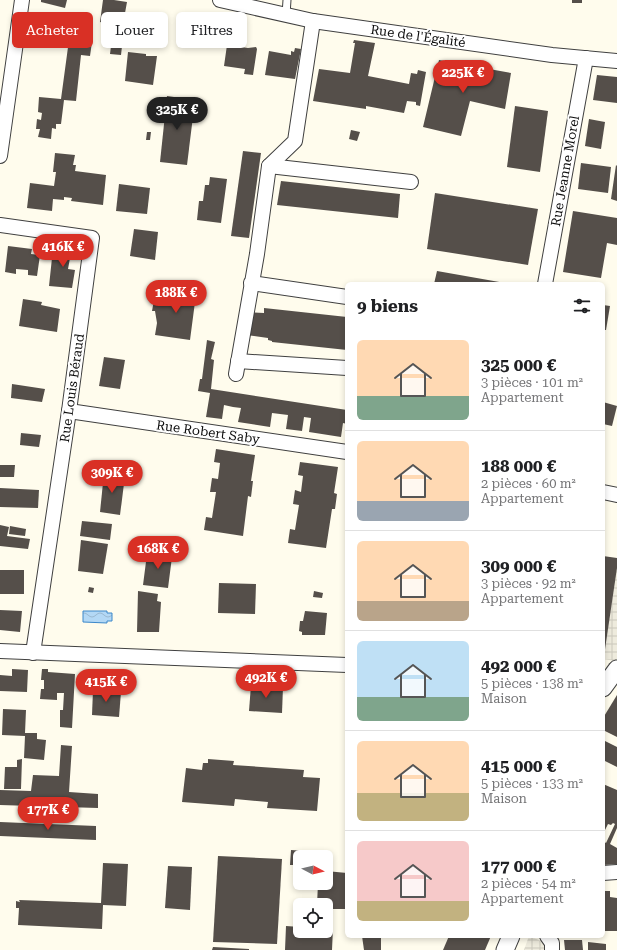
<!DOCTYPE html>
<html lang="fr">
<meta charset="utf-8">
<style>
:root{--surface:#fff;--page:#f2f2f2;--text:#202124;--muted:#757577;--line:#e0e0e0;--accent:#d93025}
body{margin:0;font-family:"Roboto Serif",serif;background:var(--page);color:var(--text);height:100vh;display:flex;flex-direction:column;font-size:15px;white-space:nowrap}
*{box-sizing:border-box;margin:0}
p{font-size:13px;color:var(--muted)}
.icon{flex:none;width:22px;height:22px;fill:none;stroke:currentColor;stroke-width:2;stroke-linecap:round;stroke-linejoin:round}
.map{position:relative;flex:1;overflow:hidden}
.details{position:absolute;left:345px;top:282px;width:260px;height:656px;display:flex;flex-direction:column;background:var(--surface);border-radius:6px;box-shadow:0 2px 6px #0003}
.details>*{flex:none}
.hud{position:absolute;left:12px;top:12px;width:273px;height:36px;display:flex;gap:8px}
.needle{width:26px;rotate:97deg}
.tools{position:absolute;left:293px;top:850px;display:grid;gap:8px}
.tools a{display:grid;place-items:center;width:40px;height:40px;border-radius:6px;background:var(--surface);box-shadow:0 2px 6px #0003;font-size:20px}
.price{position:absolute;translate:-50% -34px;padding:0 9px;border-radius:14px;background:var(--accent);color:#fff;font-size:13px;line-height:26px;filter:drop-shadow(0 1px 2px #0008)}
.price::after{content:'';position:absolute;left:50%;top:24px;width:12px;height:9px;margin-left:-6px;background:inherit;clip-path:polygon(0 0,100% 0,50% 100%)}
.price.current{background:#222;color:#fff}
ul{padding:0;list-style:none}
li{display:flex;align-items:center;gap:12px;height:100px;padding:0 12px}
li+li{border-top:1px solid var(--line)}
li span{display:grid;place-items:center;flex:none;width:112px;height:80px;border-radius:6px;color:#555}
li>.icon{margin-inline-start:auto}
span .icon{width:48px;height:48px;fill:#fffc;stroke-width:1}
li b{font-size:17px}
h2{display:flex;justify-content:space-between;align-items:center;height:48px;padding:0 12px;font-size:17px}
.chip{padding:0 14px;border-radius:6px;background:var(--surface);box-shadow:0 2px 6px #0003;font-size:14px;line-height:36px}
.chip.current{background:var(--accent);color:#fff}
.map>svg:first-child{display:block}
.plaza{fill:url(#plaza-grid)}
.water{fill:url(#water-waves);stroke:#3c88ca}
.building{fill:#554f4a}
.lines{fill:none;stroke-linecap:round;stroke-linejoin:round}
.service-casing{stroke:#404040;stroke-width:9}
.minor-casing{stroke:#404040;stroke-width:16}
.tertiary-casing{stroke:#404040;stroke-width:19}
.service{stroke:#fff;stroke-width:7}
.minor{stroke:#fff;stroke-width:14}
.tertiary{stroke:#fff;stroke-width:17}
.labels{text-anchor:middle;dominant-baseline:central;stroke-width:4;stroke-linejoin:round;paint-order:stroke}
.street-label{font-size:13px;fill:#0d0d0d;stroke:#fff}
</style>
<div class="map">
<svg width="617" height="950" viewBox="0 0 617 950">
<defs>
<pattern id="plaza-grid" width="8" height="8" patternUnits="userSpaceOnUse"><rect width="8" height="8" fill="#eeebdd"/><path d="M0 4h8M4 0v8" fill="none" stroke="#cbc8bc"/></pattern>
<pattern id="water-waves" width="16" height="10" patternUnits="userSpaceOnUse"><rect width="16" height="10" fill="#b3d8f5"/><path d="M0 5q4-4 8 0t8 0" fill="none" stroke="#99b8d1"/></pattern>
</defs>
<rect width="100%" height="100%" fill="#fffced"/>
<!-- plaza -->
<g class="plaza">
<polygon points="617,568 617,659 615,661 603,659"/>
<polygon points="529,936 539,940 547,947 547,950 524,950"/>
</g>
<!-- water -->
<polygon class="water" points="83,611 107,611 107,613 112,613 112,621 107,621 107,623 83,622"/>
<!-- building -->
<g class="building">
<polygon points="41,0 67,0 65,8 41,2"/>
<polygon points="103,0 114,0 127,2 123,24 104,20 104,23 100,22"/>
<rect x="572" y="0" width="10" height="3"/>
<polygon points="39,14 48,15 47,22 38,20"/>
<polygon points="71,25 85,27 83,41 92,42 90,56 81,55 76,101 64,100 61,124 56,124 56,129 52,128 51,139 38,137 40,129 36,129 37,119 41,120 42,113 38,112 39,97 61,99"/>
<polygon points="118,28 124,29 121,55 110,54 111,46 116,47"/>
<polygon points="354,40 375,43 368,76 409,84 411,73 417,74 418,70 426,72 420,106 416,105 416,102 407,101 404,113 366,106 366,109 313,101 319,69 350,73 355,43 353,43"/>
<polygon points="227,45 248,48 256,47 257,49 253,75 244,74 245,69 224,66"/>
<polygon points="295,48 301,49 295,79 265,75 269,51 291,55 291,51 294,52"/>
<polygon points="128,52 146,54 146,56 157,56 153,85 125,81"/>
<polygon points="439,60 511,73 505,109 470,101 461,136 423,127"/>
<polygon points="597,75 617,77 617,103 593,100"/>
<polygon points="167,96 195,100 187,165 160,162"/>
<polygon points="515,106 548,111 540,172 507,167"/>
<polygon points="589,119 605,122 601,149 585,146"/>
<polygon points="351,130 360,132 357,141 349,139"/>
<polygon points="147,132 151,132 150,140 146,140"/>
<polygon points="243,151 261,153 249,238 231,236"/>
<polygon points="55,153 75,155 73,165 76,165 75,171 106,175 103,205 71,201 72,198 64,197 64,200 53,199 52,211 27,208 30,183 54,186 56,172 53,172"/>
<polygon points="581,163 611,167 608,193 578,189"/>
<polygon points="616,165 617,166 617,201 611,199"/>
<polygon points="210,177 227,179 221,223 197,220 199,201 203,201 205,185 209,185"/>
<polygon points="281,181 400,194 398,218 277,205"/>
<polygon points="119,184 150,188 147,214 116,211"/>
<polygon points="435,193 538,209 528,265 427,249"/>
<polygon points="573,211 617,218 617,245 607,243 601,278 563,272"/>
<polygon points="134,229 158,232 155,260 130,256"/>
<polygon points="62,244 73,245 78,251 77,259 70,258 68,269 75,270 72,288 49,286 52,258 60,259"/>
<polygon points="8,246 32,249 31,254 40,255 37,276 28,275 28,270 16,269 16,274 5,272"/>
<polygon points="437,271 505,283 505,284 434,284"/>
<polygon points="187,286 203,288 201,303 195,302 190,340 155,335 157,323 155,311 152,311 155,295 185,300"/>
<polygon points="23,299 42,302 41,305 60,309 57,332 19,326"/>
<polygon points="603,305 610,306 606,330 603,330"/>
<polygon points="264,308 347,317 347,350 272,342 272,341 268,340 268,338 246,335 248,312 264,313"/>
<polygon points="207,340 215,342 211,359 214,360 211,389 347,410 347,424 343,423 341,437 309,432 311,418 304,417 302,431 286,429 288,415 272,413 270,427 238,422 241,408 233,407 224,405 222,419 206,417 210,393 198,391 200,379 202,379"/>
<polygon points="104,357 125,360 120,389 99,386"/>
<polygon points="12,384 45,389 42,402 11,398"/>
<polygon points="603,402 617,406 612,426 603,424"/>
<polygon points="21,433 41,435 39,447 20,445"/>
<polygon points="216,449 255,455 251,481 253,481 251,497 248,496 243,536 204,530 206,517 212,518 216,492 210,492 212,478 218,479 220,463 214,462"/>
<polygon points="300,462 338,467 334,493 337,494 335,509 332,509 326,548 288,543 290,529 295,530 299,505 293,504 295,490 301,492 303,476 298,475"/>
<polygon points="0,465 15,465 14,477 0,477"/>
<polygon points="104,473 125,476 120,515 100,512"/>
<polygon points="0,488 39,490 38,508 0,507"/>
<polygon points="82,521 112,524 110,540 80,536"/>
<polygon points="0,525 9,527 7,536 30,539 28,549 0,546"/>
<polygon points="10,526 26,529 25,536 9,534"/>
<polygon points="136,539 145,540 144,548 135,547"/>
<polygon points="81,540 108,544 103,574 78,571"/>
<polygon points="153,549 163,550 163,555 172,557 168,588 143,585 147,554 152,554"/>
<polygon points="603,556 617,558 617,568 604,656"/>
<rect x="0" y="570" width="24" height="24"/>
<polygon points="219,583 256,584 255,614 218,613"/>
<polygon points="89,587 94,588 93,593 88,592"/>
<polygon points="138,591 158,594 157,601 161,602 159,632 137,632"/>
<polygon points="314,591 323,593 322,598 313,597"/>
<polygon points="0,610 22,611 20,632 0,630"/>
<polygon points="305,611 327,613 325,635 302,635 302,632 299,631 300,621 303,621"/>
<polygon points="12,669 28,670 27,692 0,691 0,675 12,676"/>
<polygon points="42,669 48,669 48,672 75,674 72,728 60,727 60,710 63,710 64,693 57,693 57,700 40,699 41,689 44,689 44,680 41,680"/>
<polygon points="251,685 283,687 282,713 249,711"/>
<polygon points="93,690 121,692 119,717 92,715"/>
<polygon points="617,695 617,737 603,730 603,718"/>
<polygon points="3,709 26,710 25,733 37,733 37,739 46,740 44,760 24,758 25,736 2,735"/>
<polygon points="603,740 617,747 617,767 603,760"/>
<polygon points="61,745 72,746 69,792 98,794 98,808 0,805 0,790 31,791 33,775 59,776"/>
<polygon points="22,759 21,789 4,789 5,767 17,767 17,760"/>
<polygon points="208,759 234,761 233,765 304,770 303,777 320,778 317,811 267,808 268,802 235,799 234,806 182,802 186,768 202,770 203,763 208,763"/>
<polygon points="603,784 617,790 617,828 610,844 617,848 617,864 603,865 603,841 606,843 615,824 613,823 611,825 608,824 603,834"/>
<polygon points="0,822 96,826 96,840 0,836"/>
<polygon points="291,850 319,852 319,857 300,857 300,865 290,865"/>
<polygon points="218,856 282,859 277,944 213,942"/>
<polygon points="103,863 128,864 126,906 103,905 102,929 18,925 19,908 16,908 16,901 20,902 19,900 101,903"/>
<polygon points="168,866 192,867 190,910 165,908"/>
<polygon points="326,871 347,873 347,909 326,909 326,905 317,905 318,883 326,883"/>
<polygon points="603,891 610,891 610,897 617,898 617,931 603,931"/>
<polygon points="286,926 300,927 300,931 326,931 326,928 333,928 332,950 285,950"/>
<polygon points="362,936 381,936 381,950 364,950"/>
<polygon points="449,936 491,936 485,950 443,950"/>
<polygon points="564,940 582,940 583,950 565,950"/>
<polygon points="588,942 606,944 606,950 588,950"/>
<polygon points="213,947 249,949 249,950 212,950"/>
</g>
<g class="lines">
<defs>
<polyline id="service" points="286,15 287,0"/>
<g id="minor">
<polyline points="220,0 313,21 552,55 617,61"/>
<polyline points="0,156 22,0"/>
<polyline points="269,166 411,182"/>
<polyline points="0,225 92,238 69,411 33,653"/>
<polyline points="251,283 347,297"/>
<polyline points="545,284 586,58"/>
<polyline points="238,361 347,368"/>
<polyline points="236,374 257,254 269,166 295,141 313,21"/>
<polyline points="69,411 347,452"/>
<polyline points="603,492 617,495"/>
<polyline points="0,651 347,665"/>
<polyline points="603,873 617,872"/>
<polyline points="547,936 552,943 552,950"/>
</g>
<g id="tertiary">
<polyline points="603,688 617,669"/>
<polyline points="505,950 511,936"/>
</g>
</defs>
<!-- service casing -->
<use href="#service" class="service-casing"/>
<!-- minor casing -->
<use href="#minor" class="minor-casing"/>
<!-- tertiary casing -->
<use href="#tertiary" class="tertiary-casing"/>
<!-- service -->
<use href="#service" class="service"/>
<!-- minor -->
<use href="#minor" class="minor"/>
<!-- tertiary -->
<use href="#tertiary" class="tertiary"/>
</g>
<g class="labels">
<!-- street labels -->
<g class="street-label">
<text transform="translate(418 36) rotate(8)">Rue de l'Égalité</text>
<text transform="translate(565 171) rotate(-80)">Rue Jeanne Morel</text>
<text transform="translate(72 388) rotate(-82)">Rue Louis Béraud</text>
<text transform="translate(208 432) rotate(8)">Rue Robert Saby</text>
</g>
</g>
</svg>
<div class="tools">
<a><svg class="needle" viewBox="-14 -14 28 28"><path d="M0-13l5 13h-10z" fill="#e53935"/><path d="M0 13l5-13h-10z" fill="#757577"/></svg></a>
<a><svg class="icon" aria-label="locate" viewBox="0 0 24 24"><circle cx="12" cy="12" r="6"/><path d="M12 2v4M12 18v4M2 12h4M18 12h4"/></svg></a>
</div>
<b class="price" style="left:463px;top:94px">225K €</b>
<b class="price current" style="left:177px;top:131px">325K €</b>
<b class="price" style="left:63px;top:268px">416K €</b>
<b class="price" style="left:176px;top:314px">188K €</b>
<b class="price" style="left:112px;top:494px">309K €</b>
<b class="price" style="left:158px;top:570px">168K €</b>
<b class="price" style="left:266px;top:699px">492K €</b>
<b class="price" style="left:106px;top:703px">415K €</b>
<b class="price" style="left:48px;top:831px">177K €</b>
<div class="hud">
<a class="chip current">Acheter</a>
<a class="chip">Louer</a>
<a class="chip">Filtres</a>
</div>
<section class="details">
<h2>9 biens<svg class="icon" aria-label="filters" viewBox="0 0 24 24"><path d="M4 7h16M4 17h16"/><circle cx="9" cy="7" r="2"/><circle cx="15" cy="17" r="2"/></svg></h2>
<ul>
<li><span style="background:linear-gradient(#ffd9b3 70%,#7fa58c 0)"><svg class="icon" aria-label="home" viewBox="0 0 24 24"><path d="M3 11l9-7 9 7M6 9v11h12V9"/></svg></span><div><b>325 000 €</b><p>3 pièces · 101 m²</p><p>Appartement</p></div></li>
<li><span style="background:linear-gradient(#ffd9b3 75%,#9aa5b1 0)"><svg class="icon" aria-label="home" viewBox="0 0 24 24"><path d="M3 11l9-7 9 7M6 9v11h12V9"/></svg></span><div><b>188 000 €</b><p>2 pièces · 60 m²</p><p>Appartement</p></div></li>
<li><span style="background:linear-gradient(#ffd9b3 75%,#b9a48a 0)"><svg class="icon" aria-label="home" viewBox="0 0 24 24"><path d="M3 11l9-7 9 7M6 9v11h12V9"/></svg></span><div><b>309 000 €</b><p>3 pièces · 92 m²</p><p>Appartement</p></div></li>
<li><span style="background:linear-gradient(#bfe0f5 70%,#7fa58c 0)"><svg class="icon" aria-label="home" viewBox="0 0 24 24"><path d="M3 11l9-7 9 7M6 9v11h12V9"/></svg></span><div><b>492 000 €</b><p>5 pièces · 138 m²</p><p>Maison</p></div></li>
<li><span style="background:linear-gradient(#ffd9b3 65%,#c2b280 0)"><svg class="icon" aria-label="home" viewBox="0 0 24 24"><path d="M3 11l9-7 9 7M6 9v11h12V9"/></svg></span><div><b>415 000 €</b><p>5 pièces · 133 m²</p><p>Maison</p></div></li>
<li><span style="background:linear-gradient(#f6c9c9 75%,#c2b280 0)"><svg class="icon" aria-label="home" viewBox="0 0 24 24"><path d="M3 11l9-7 9 7M6 9v11h12V9"/></svg></span><div><b>177 000 €</b><p>2 pièces · 54 m²</p><p>Appartement</p></div></li>
</ul>
</section>
</div>
